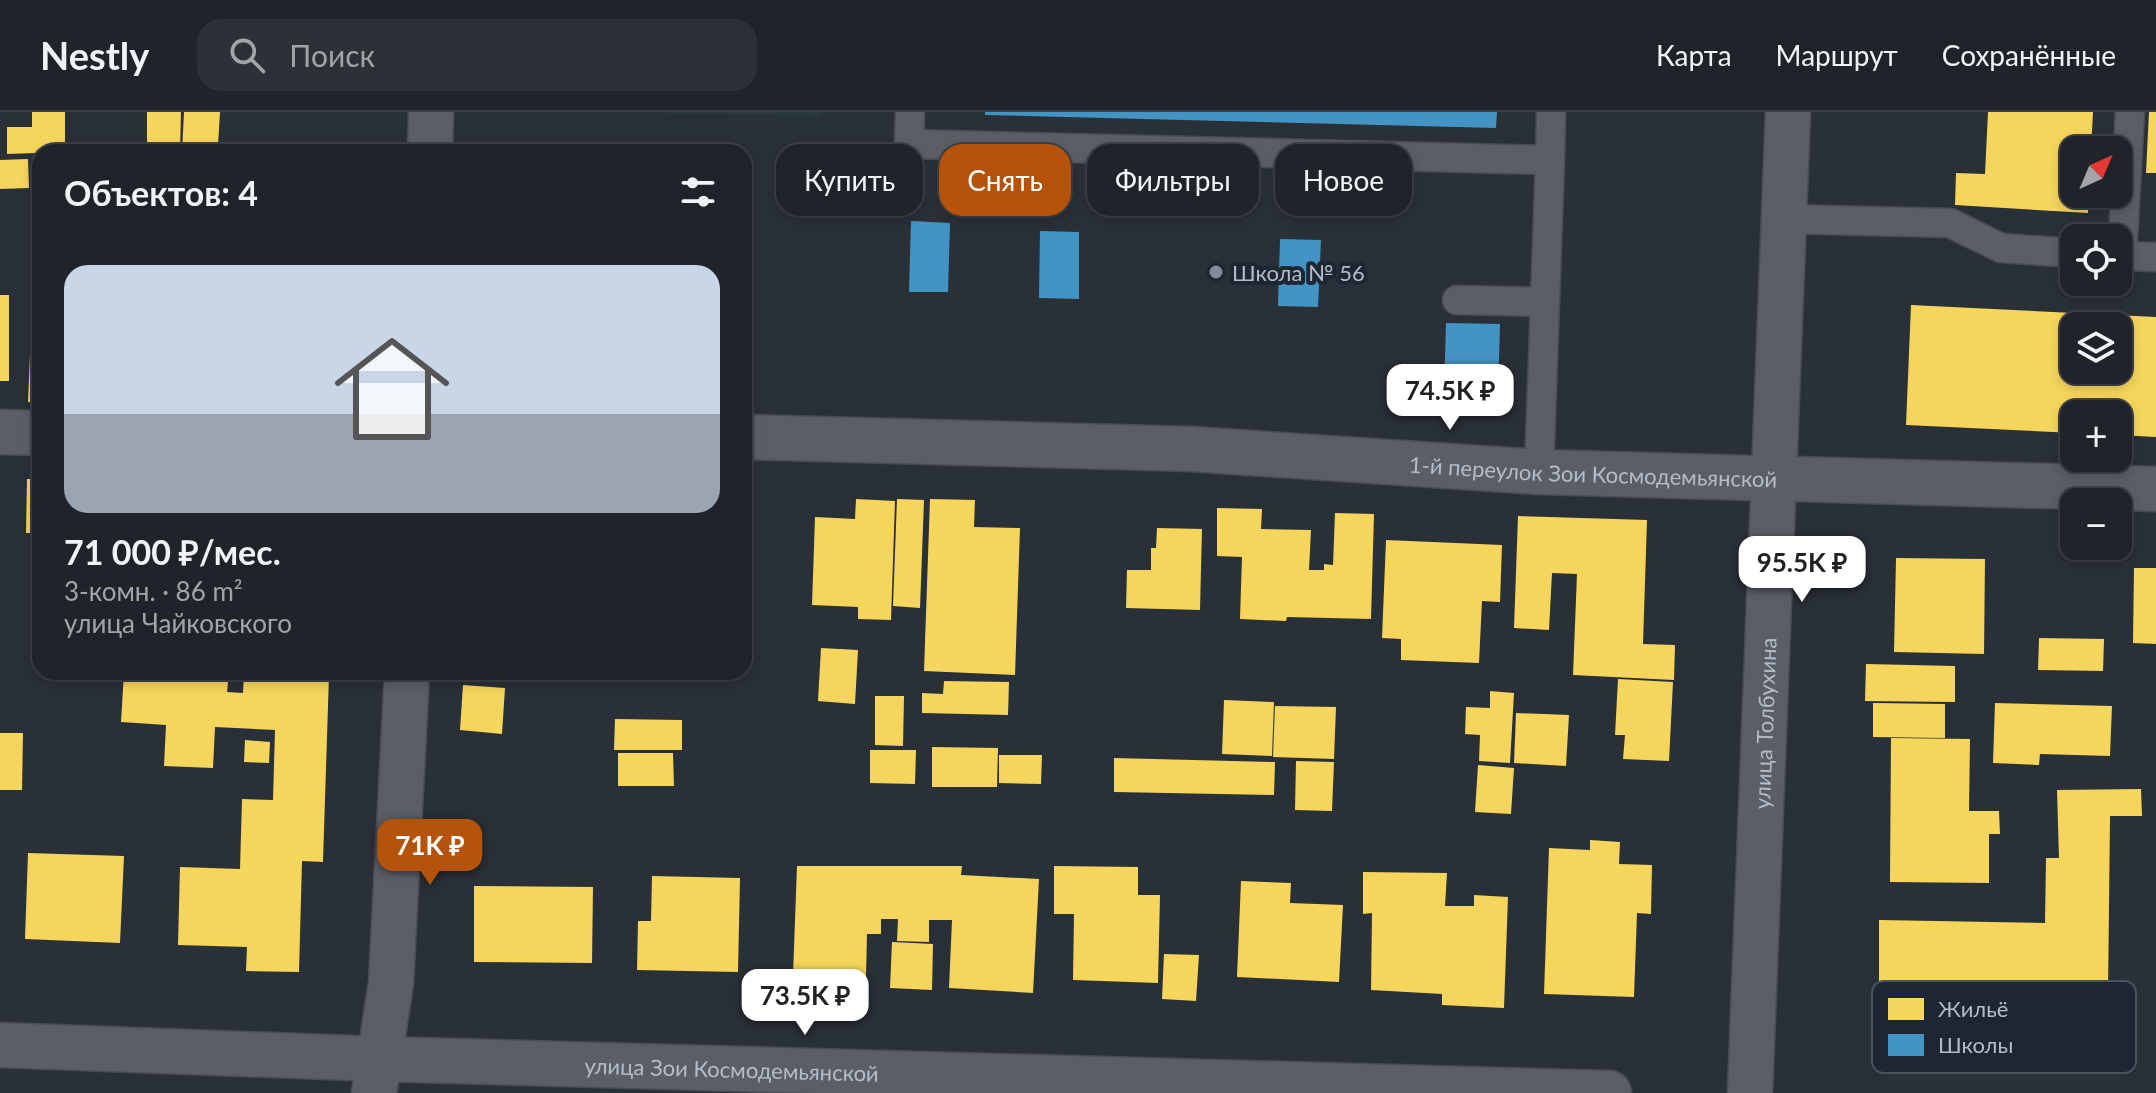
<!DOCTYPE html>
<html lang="ru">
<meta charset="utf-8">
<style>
:root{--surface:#20242a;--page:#2d3036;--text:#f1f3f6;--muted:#a2a4a8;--line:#3d4147;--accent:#b45309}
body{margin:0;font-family:Lato,sans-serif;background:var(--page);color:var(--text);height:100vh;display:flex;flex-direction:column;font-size:30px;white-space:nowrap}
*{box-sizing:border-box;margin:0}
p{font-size:26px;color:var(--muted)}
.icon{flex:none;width:44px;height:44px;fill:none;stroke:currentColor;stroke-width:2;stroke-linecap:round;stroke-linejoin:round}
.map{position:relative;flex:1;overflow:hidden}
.details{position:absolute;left:32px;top:32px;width:720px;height:536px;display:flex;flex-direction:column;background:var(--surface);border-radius:24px;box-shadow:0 4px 12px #0003,0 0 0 2px var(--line)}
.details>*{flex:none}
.hud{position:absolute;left:776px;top:32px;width:760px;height:72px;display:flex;gap:16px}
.needle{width:52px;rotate:44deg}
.controls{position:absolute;left:2060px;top:24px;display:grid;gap:16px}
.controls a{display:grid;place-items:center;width:72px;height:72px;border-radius:16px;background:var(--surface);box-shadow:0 4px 12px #0003,0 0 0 2px var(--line);font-size:40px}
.price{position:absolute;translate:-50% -68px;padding:0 18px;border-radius:16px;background:#fff;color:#222;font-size:26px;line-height:52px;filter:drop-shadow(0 2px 4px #0008)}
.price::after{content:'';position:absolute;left:50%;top:48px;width:24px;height:18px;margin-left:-12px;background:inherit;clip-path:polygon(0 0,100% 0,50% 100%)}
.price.selected{background:var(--accent);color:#fff}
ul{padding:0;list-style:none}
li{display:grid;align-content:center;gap:16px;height:424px;padding:0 32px}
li+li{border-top:2px solid var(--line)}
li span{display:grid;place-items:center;height:248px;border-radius:24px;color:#555}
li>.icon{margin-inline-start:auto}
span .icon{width:144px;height:144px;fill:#fffc;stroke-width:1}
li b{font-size:34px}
h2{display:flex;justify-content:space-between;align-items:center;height:96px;padding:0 32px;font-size:34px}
.chip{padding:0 28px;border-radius:24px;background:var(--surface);box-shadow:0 4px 12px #0003,0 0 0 2px var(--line);font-size:28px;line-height:72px}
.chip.selected{background:var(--accent);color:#fff}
header{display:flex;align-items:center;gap:48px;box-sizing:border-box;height:112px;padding:0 40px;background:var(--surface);border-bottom:2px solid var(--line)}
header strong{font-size:38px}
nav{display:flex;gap:44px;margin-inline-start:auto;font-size:28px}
.search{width:560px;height:72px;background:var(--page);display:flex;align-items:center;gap:20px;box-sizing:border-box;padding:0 28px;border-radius:24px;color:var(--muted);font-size:30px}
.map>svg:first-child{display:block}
.green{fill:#273a3e}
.homes{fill:#f6d55c;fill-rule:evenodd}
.schools{fill:#4393c3}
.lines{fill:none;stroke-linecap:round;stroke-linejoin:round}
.lane-casing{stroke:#484c53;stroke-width:31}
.street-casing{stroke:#484c53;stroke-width:47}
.lane{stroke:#5a5e66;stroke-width:28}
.street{stroke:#5a5e66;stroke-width:44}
.poi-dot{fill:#848b96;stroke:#1d2633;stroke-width:3}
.labels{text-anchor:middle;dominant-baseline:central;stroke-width:8;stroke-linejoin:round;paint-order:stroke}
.poi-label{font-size:22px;fill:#b4bcc9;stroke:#1d2633;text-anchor:start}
.street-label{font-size:22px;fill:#b4bcc9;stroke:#1d2633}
.key{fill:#1d2633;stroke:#4a5360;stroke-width:2}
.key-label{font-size:22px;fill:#b4bcc9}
</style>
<header>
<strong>Nestly</strong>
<div class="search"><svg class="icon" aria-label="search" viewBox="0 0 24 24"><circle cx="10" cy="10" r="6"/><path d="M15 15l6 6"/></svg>Поиск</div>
<nav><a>Карта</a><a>Маршрут</a><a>Сохранённые</a></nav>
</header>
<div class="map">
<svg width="2156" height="981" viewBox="0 0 2156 981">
<rect width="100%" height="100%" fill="#2a3038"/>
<!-- green -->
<polygon class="green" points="614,0 822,0 822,4"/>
<!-- homes -->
<g class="homes">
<polygon points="32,0 65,0 65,40 7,42 7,15 32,15"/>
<polygon points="147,0 181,0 180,40 147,40"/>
<polygon points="184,0 220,0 218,33 229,33 229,40 182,40"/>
<polygon points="1988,0 2093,0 2091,38 2074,38 2074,82 2089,82 2088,101 1955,93 1956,61 1985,62"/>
<polygon points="2149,0 2156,0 2156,61 2146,61"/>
<rect x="243" y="31" width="37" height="9"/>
<polygon points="28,47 29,76 0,77 0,48"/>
<rect x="0" y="183" width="9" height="86"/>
<path d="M1911,193L2156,205V325L2118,323V302H2074V321L1906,313ZM2074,214H2118V258H2074Z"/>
<polygon points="30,242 40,242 40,291 28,290"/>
<polygon points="27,367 40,367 40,421 26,421"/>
<polygon points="856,387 895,389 891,508 858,507 858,495 812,493 815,405 855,407"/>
<polygon points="897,387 924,388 920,496 893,494"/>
<polygon points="930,387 975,388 974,415 1020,416 1015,563 924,559"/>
<polygon points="1217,396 1262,397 1261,417 1311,418 1309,458 1324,458 1324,452 1333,453 1335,401 1374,402 1371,507 1287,505 1286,509 1240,507 1242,445 1217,444"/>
<polygon points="1518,404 1647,408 1643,532 1675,533 1674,568 1573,563 1577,462 1552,461 1549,518 1514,516"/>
<polygon points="744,405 751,405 748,525 744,525"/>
<polygon points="1157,416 1202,417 1200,498 1126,496 1127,458 1151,458 1151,436 1156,436"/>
<polygon points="1386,428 1502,433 1500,490 1482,489 1479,551 1401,548 1401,527 1382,526"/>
<polygon points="1896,446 1985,447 1984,542 1894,540"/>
<polygon points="2134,456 2156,456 2156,532 2133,531"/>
<polygon points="2039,526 2104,527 2103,559 2038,558"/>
<polygon points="821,536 858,538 855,592 818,589"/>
<polygon points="1866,552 1955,554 1955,590 1865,589"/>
<polygon points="124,560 229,560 227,580 243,581 244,560 329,563 323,750 302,749 299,860 246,859 247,835 178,833 180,755 240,757 242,687 273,688 275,618 215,615 213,656 164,654 166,613 121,610"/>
<polygon points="1618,567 1673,570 1669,649 1623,647 1625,623 1615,623"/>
<polygon points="944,569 1009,570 1008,603 922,601 922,581 943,582"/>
<polygon points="463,573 505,576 502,622 460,618"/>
<polygon points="1490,579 1514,581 1510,651 1479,649 1480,623 1465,622 1466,595 1490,596"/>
<polygon points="875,584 904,584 903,634 875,633"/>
<polygon points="1224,588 1274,590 1272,644 1222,642"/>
<polygon points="1873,591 1945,592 1945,626 1873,625"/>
<polygon points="1995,591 2112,594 2110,644 2040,642 2039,653 1993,651"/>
<polygon points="1275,594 1336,595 1334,647 1273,645"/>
<polygon points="1516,601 1569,603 1566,654 1514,651"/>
<polygon points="615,607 682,608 682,638 614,638"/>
<polygon points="0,621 23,621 22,678 0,678"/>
<polygon points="1891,626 1970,627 1969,699 1999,699 2000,722 1989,722 1989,771 1890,770"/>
<polygon points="245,628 270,630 269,651 244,650"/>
<polygon points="932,635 998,636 997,675 932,675"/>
<polygon points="870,638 916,638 915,672 870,671"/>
<polygon points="618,641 673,641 674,674 618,674"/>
<polygon points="999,643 1042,643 1041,672 999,671"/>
<polygon points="1114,646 1275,650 1274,683 1114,680"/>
<polygon points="1296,649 1334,650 1332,699 1295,698"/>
<polygon points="1478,653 1514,656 1511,702 1475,700"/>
<polygon points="2141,677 2142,704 2110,704 2108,883 2091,883 2091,909 2031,908 2030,889 1879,886 1879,808 2045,811 2046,746 2059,746 2057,678"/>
<polygon points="1590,728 1620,730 1619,752 1652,753 1651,802 1637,801 1634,885 1544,882 1549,736 1590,738"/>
<polygon points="28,741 124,744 120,831 25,827"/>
<polygon points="797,754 962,754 961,763 1039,767 1033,881 949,876 952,808 929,808 929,830 897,829 898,807 881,807 881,822 867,822 866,864 793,863"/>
<polygon points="1054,754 1138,755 1138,783 1160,783 1158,871 1073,868 1074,802 1054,802"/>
<polygon points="1363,760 1447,761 1445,794 1474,794 1474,783 1508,785 1504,896 1442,893 1442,882 1371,878 1372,801 1363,802"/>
<polygon points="652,764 740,766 738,860 637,858 638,809 651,809"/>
<polygon points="1241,769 1291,771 1290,791 1343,793 1339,870 1237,865"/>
<polygon points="474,774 593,775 592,851 474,850"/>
<polygon points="892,830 933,832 932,878 890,876"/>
<polygon points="1164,842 1199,843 1196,889 1162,887"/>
</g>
<!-- schools -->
<g class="schools">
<polygon points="985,0 1497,0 1496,16 985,3"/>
<polygon points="911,109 950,111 948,180 909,180"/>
<polygon points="1040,119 1079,120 1079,187 1039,186"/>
<polygon points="1280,127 1321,128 1318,195 1278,194"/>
<polygon points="1446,211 1500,212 1498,283 1444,280"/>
</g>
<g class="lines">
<defs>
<g id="lane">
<polyline points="910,0 909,32 1550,48 1551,0"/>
<polyline points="1783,107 1950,111 2001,136 2074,141"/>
<polyline points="2118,144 2122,144 2130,0"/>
<polyline points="2122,144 2156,145"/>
<polyline points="1457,188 1545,190"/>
<polyline points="1539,360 1550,48"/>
</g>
<g id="street">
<polyline points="430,40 431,0"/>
<polyline points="0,320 40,321"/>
<path id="s1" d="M744,325L1191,337L1539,360L2156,377"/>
<path id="s2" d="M0,933L380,947L1609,981"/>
<polyline points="374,981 391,871 407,560"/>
<path id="s3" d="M1750,981L1788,0"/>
</g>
</defs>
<!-- lane casing -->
<use href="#lane" class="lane-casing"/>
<!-- street casing -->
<use href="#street" class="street-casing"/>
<!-- lane -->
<use href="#lane" class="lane"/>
<!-- street -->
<use href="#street" class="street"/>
</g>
<!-- markers -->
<circle class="poi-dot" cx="1216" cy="160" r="8"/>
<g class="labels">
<!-- poi labels -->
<g class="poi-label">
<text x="1232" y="160">Школа № 56</text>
</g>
<!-- street labels -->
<g class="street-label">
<text stroke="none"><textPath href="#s1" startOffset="850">1-й переулок Зои Космодемьянской</textPath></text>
<text stroke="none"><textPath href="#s3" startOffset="370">улица Толбухина</textPath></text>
<text stroke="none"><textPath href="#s2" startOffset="732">улица Зои Космодемьянской</textPath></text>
</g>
</g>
<!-- legend -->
<rect x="1872" y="869" width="264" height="92" rx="12" class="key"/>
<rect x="1888" y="886" width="36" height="22" fill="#f6d55c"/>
<rect x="1888" y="922" width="36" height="22" fill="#4393c3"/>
<g class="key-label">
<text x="1938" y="905">Жильё</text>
<text x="1938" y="941">Школы</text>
</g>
</svg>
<div class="controls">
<a><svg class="needle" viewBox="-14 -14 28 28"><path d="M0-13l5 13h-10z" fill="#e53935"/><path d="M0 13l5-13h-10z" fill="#a2a4a8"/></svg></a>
<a><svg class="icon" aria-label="locate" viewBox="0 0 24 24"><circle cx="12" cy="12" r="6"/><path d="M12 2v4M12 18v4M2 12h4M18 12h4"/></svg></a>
<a><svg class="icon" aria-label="layers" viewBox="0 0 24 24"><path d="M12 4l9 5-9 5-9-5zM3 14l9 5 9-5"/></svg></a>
<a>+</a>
<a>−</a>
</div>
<b class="price" style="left:1450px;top:320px">74.5K ₽</b>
<b class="price" style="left:1802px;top:492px">95.5K ₽</b>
<b class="price selected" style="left:430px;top:775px">71K ₽</b>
<b class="price" style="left:805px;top:925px">73.5K ₽</b>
<div class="hud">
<a class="chip">Купить</a>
<a class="chip selected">Снять</a>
<a class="chip">Фильтры</a>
<a class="chip">Новое</a>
</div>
<section class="details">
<h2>Объектов: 4<svg class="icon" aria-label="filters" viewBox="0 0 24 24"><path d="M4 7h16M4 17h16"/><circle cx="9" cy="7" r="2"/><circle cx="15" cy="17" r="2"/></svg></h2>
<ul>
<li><span style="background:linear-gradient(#c9d6e8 60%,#9aa5b1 0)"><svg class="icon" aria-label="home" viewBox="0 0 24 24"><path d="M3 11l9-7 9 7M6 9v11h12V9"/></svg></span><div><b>71 000 ₽/мес.</b><p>3-комн. · 86 m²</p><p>улица Чайковского</p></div></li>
</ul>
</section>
</div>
